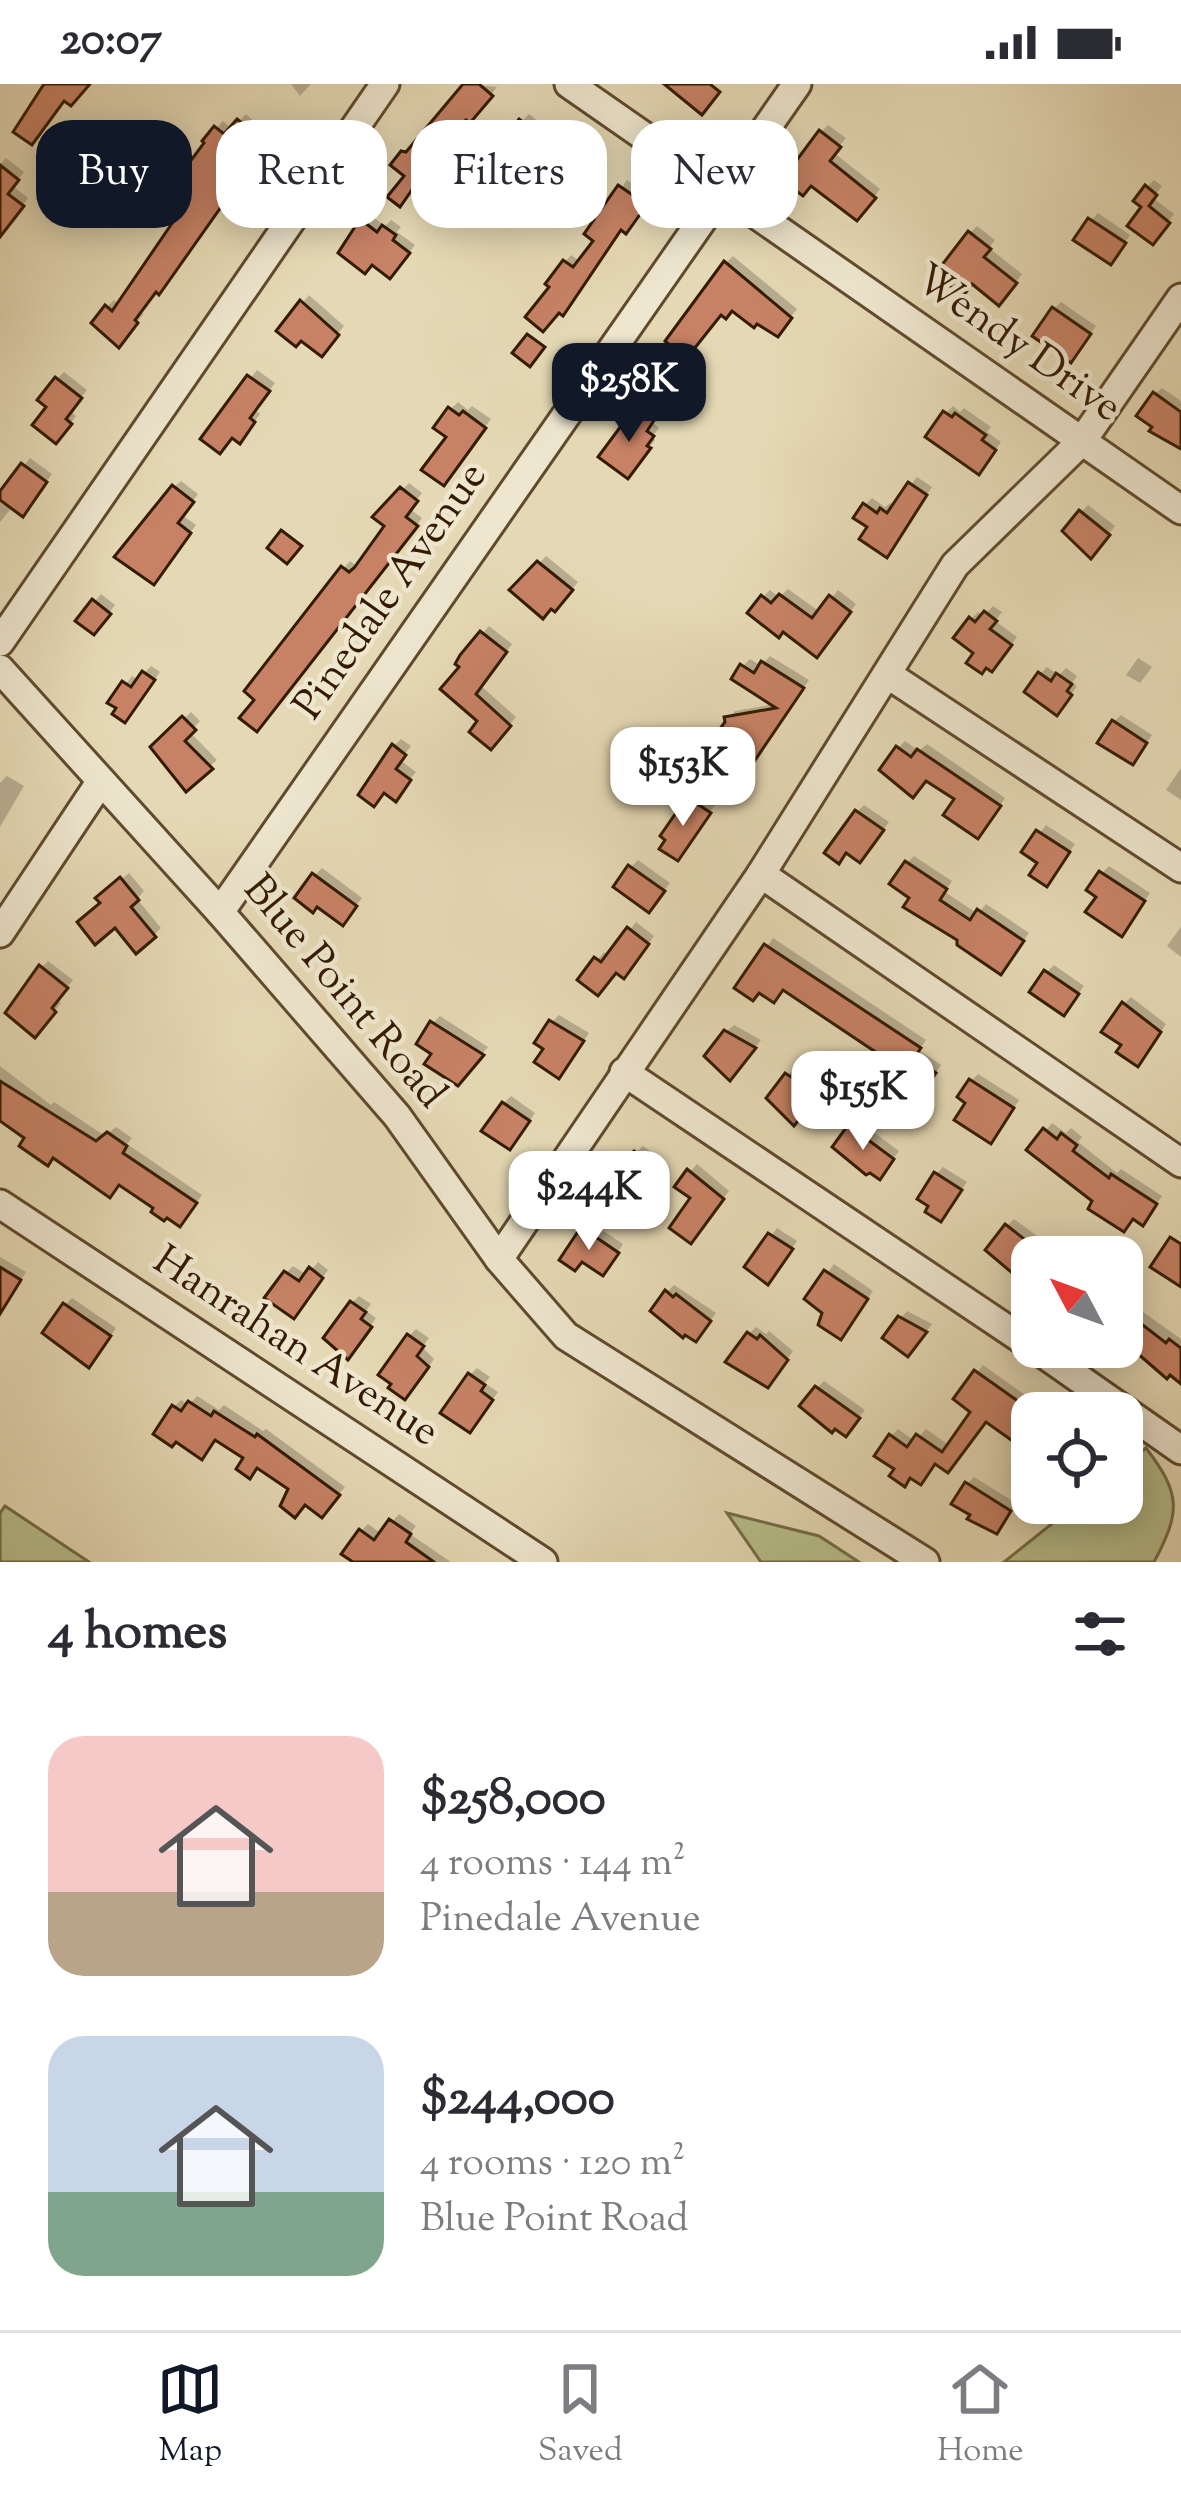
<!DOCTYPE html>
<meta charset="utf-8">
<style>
:root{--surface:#fff;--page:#f2f2f3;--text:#2b2b33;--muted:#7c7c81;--line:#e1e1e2;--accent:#111827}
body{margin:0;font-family:"Sorts Mill Goudy",serif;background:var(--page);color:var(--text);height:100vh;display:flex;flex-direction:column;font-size:45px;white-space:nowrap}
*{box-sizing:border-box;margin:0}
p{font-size:39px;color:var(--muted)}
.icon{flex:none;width:66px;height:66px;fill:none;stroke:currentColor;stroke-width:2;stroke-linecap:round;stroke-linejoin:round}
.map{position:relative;height:1478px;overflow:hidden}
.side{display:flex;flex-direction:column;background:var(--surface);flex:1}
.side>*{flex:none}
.guide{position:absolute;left:36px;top:36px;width:1110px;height:108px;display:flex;gap:24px}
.needle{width:78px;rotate:311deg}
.fabs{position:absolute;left:1011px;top:1152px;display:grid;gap:24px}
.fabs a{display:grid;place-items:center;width:132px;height:132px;border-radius:24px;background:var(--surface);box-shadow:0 6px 30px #0003;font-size:60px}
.price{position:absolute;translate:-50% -102px;padding:0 27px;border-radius:24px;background:#fff;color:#222;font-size:39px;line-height:78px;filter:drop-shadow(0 3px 6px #0008)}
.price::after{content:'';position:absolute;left:50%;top:72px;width:36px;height:27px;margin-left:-18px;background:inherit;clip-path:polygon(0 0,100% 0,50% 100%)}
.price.on{background:var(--accent);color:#fff}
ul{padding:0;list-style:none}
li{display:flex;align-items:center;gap:36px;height:300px;padding:0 48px}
li span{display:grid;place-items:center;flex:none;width:336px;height:240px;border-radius:36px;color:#555}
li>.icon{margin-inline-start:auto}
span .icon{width:144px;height:144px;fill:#fffc;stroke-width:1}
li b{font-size:51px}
h2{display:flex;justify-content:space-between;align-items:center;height:144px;padding:0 48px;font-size:51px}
.chip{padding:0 42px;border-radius:36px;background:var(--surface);box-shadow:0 6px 30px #0003;font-size:42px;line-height:108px}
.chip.on{background:var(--accent);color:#fff}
.status{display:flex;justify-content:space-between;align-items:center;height:84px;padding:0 60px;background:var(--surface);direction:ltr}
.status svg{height:33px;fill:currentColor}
.menu{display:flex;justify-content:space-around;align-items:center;height:168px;border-top:3px solid var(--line);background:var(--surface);font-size:33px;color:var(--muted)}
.menu a{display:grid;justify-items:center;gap:6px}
.menu .on{color:var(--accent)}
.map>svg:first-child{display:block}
.green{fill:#b7bf8c;stroke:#766d46;stroke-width:3}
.shadow{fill:#0003}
.building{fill:#c78265;stroke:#341b00;stroke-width:3}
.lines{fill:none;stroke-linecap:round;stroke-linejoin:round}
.minor-casing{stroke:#604a2d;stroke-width:33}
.minor{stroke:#eee6cf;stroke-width:27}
.labels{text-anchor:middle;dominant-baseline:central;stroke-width:9;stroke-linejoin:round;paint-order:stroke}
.street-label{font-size:42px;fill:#341b00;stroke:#eee6cf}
</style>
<div class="status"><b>20:07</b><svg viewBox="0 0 49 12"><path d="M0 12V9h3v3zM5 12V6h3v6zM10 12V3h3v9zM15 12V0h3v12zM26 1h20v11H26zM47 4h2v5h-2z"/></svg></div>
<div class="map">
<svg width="1181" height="1478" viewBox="0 0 1181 1478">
<rect width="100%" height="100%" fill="#e5d9b5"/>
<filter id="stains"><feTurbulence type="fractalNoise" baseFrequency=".00167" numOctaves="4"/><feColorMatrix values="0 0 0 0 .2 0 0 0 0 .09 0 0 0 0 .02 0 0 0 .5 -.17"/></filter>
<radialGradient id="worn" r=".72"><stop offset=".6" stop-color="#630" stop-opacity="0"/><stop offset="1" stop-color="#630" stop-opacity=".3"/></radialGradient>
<!-- green -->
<g class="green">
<path d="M1146,1364C1181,1410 1181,1427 1154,1478H1004L1078,1419H1122V1384Z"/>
<polygon points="5,1422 89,1478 0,1478 0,1429"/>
<polygon points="727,1429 819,1452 859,1478 761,1478"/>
</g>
<!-- shadow -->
<g class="shadow">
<polygon points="291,0 311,0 300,12"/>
<polygon points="467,0 497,3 476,29 466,32 408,92 403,69 414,63"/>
<polygon points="246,30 258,41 250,50 255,54 225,88 238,98 140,228 143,230 126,253 107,223 114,216 120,221 181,132 192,107 206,56 223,37 232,45"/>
<polygon points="529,30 565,58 570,53 587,65 577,79 521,75 522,37"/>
<polygon points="828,41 846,54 834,69 880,105 864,126 812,98 821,48"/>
<polygon points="6,74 24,88 13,102 28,114 12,136 0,140 0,80"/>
<polygon points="627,96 648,110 642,119 645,122 632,139 622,143 554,203 565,178 571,171 581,178 597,156 588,150"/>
<polygon points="1154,96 1162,102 1153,114 1174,130 1159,150 1145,122 1147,103"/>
<polygon points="1098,129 1130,151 1117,171 1091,136"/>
<polygon points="369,130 385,142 391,136 401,143 397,148 415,161 397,184 362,137"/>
<polygon points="977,142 995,156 989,164 1022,190 1006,211 973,197 970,149"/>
<polygon points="733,172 797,225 784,242 733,224 726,179"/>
<polygon points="309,211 344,242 328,262 280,246"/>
<polygon points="1061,218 1096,242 1077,268 1054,225"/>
<polygon points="257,286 275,299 255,326 260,330 246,349 204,355"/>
<polygon points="64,288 87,306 70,327 76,332 63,349 50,323 57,295"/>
<polygon points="1162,304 1181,317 1181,360 1155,310"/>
<polygon points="458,318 468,326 472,322 491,335 450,392 451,325"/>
<polygon points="650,320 660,327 652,338 659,344 652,353 655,356 634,384 623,344 630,337 634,339"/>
<polygon points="953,322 960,328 964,324 991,343 987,348 1001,358 985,380 946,329"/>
<polygon points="30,374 52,390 29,422 13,422 0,438 0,412"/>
<polygon points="917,393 932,403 887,470 865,421 872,414 885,423 890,419 895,422"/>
<polygon points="181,397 198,410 182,431 196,441 160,491 174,403"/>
<polygon points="409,399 422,409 410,425 422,434 372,502 258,615 248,607 344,484 350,477 358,483 389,442 377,433"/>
<polygon points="1088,421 1115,442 1098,464 1081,428"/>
<polygon points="546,472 578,498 562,517 552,521 536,483"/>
<polygon points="788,505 820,528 838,506 856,520 824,563 763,513 770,506 779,513"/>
<polygon points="101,510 115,521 101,540 80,536"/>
<polygon points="993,522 1002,528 995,537 1017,553 999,577 971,535 978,528 983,532"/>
<polygon points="489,542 512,560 481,602 516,633 498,655 482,637 462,573"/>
<polygon points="770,572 809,596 752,680 724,671 679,671 697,651 711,662 735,627 775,620 743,582 750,575 761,582"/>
<polygon points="1138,574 1152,583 1140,599 1126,591"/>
<polygon points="151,582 160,588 132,628 112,618 132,592 138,596"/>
<polygon points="1047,583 1059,591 1066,584 1077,592 1072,599 1077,602 1064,621 1040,590"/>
<polygon points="191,628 200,637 190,648 217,676 186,703 154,663"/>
<polygon points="1121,631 1152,651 1139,671 1114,638"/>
<polygon points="401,655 411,662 400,676 416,688 395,714 394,662"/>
<polygon points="905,657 919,667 927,660 1005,714 985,745 958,715 898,664"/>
<polygon points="1181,684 1181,716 1166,706"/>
<polygon points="7,692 24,702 0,743 0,699"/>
<polygon points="696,707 715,721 684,766 689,714"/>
<polygon points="864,721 889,738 867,768 847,766 857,728"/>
<polygon points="1046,741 1075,760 1053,792 1025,768"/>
<polygon points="914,772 952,797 945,808 978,830 986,820 1029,849 1007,880 960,855 914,813 907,779"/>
<polygon points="638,776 670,799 656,818 631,783"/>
<polygon points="1109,782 1150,809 1128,842 1100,812 1102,789"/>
<polygon points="322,784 362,814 349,831 315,791"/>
<polygon points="129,789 144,807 137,815 161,844 154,851 103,819 106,807"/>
<polygon points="636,838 654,852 631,884 581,896 604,868 609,872"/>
<polygon points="1181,843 1181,873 1167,862"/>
<polygon points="773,854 926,956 919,966 941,981 927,1002 784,903 738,903"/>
<polygon points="48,877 73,896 57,916 61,919 42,943 42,883"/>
<polygon points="1054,881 1084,902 1070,921 1047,888"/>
<polygon points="1131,913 1166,940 1144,973 1125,961 1124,920"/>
<polygon points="559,931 589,949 565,984 547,964 552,938"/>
<polygon points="440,932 488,963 465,991 435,969 433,939"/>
<polygon points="734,941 761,956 737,987 726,948"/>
<polygon points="814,970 835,986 801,1031 788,991 795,984 799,987"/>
<polygon points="0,982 51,1021 54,1018 105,1052 116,1043 132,1054 127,1060 202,1111 187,1132 157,1123 120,1098 28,1053 0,1034"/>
<polygon points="978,990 1019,1016 998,1049 969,1018 971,997"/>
<polygon points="511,1012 535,1029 517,1055 504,1019"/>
<polygon points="857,1036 899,1067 886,1085 850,1043"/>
<polygon points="1052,1039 1066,1049 1071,1044 1082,1053 1078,1058 1117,1089 1121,1085 1162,1112 1149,1131 1096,1117 1030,1066"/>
<polygon points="643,1062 662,1076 637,1109 636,1069"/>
<polygon points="697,1080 729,1107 698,1149 694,1114 678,1102"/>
<polygon points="943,1083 967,1098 947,1127 936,1090"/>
<polygon points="1014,1135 1066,1173 1032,1173 1032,1190 1007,1142"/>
<polygon points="590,1138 623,1160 610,1181 583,1145"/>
<polygon points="777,1144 797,1157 775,1190 748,1183"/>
<polygon points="0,1173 26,1188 10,1213 0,1218"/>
<polygon points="318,1178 328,1186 300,1224 286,1189 293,1182 307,1191"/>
<polygon points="834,1180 873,1207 848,1245 808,1214"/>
<polygon points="674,1201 716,1229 703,1247 667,1208"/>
<polygon points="359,1212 371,1220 366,1227 376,1234 354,1265 352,1219"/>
<polygon points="1122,1213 1181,1255 1181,1294 1122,1247"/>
<polygon points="72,1214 116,1244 96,1273 65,1221"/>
<polygon points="907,1227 932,1240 915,1262 901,1234"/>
<polygon points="756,1243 766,1250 769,1247 793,1267 774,1293 749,1250"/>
<polygon points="416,1245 429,1254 422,1263 434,1275 412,1306 409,1252"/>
<polygon points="983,1281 1049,1328 1053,1324 1060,1329 1032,1329 1032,1366 987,1335 936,1377 898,1385 891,1352 898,1345 915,1357 926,1345 950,1362 975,1327 957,1314"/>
<polygon points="477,1284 490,1293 485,1299 498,1308 476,1339 470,1291"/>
<polygon points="824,1297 865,1326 852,1342 817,1304"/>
<polygon points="197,1312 219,1326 224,1321 263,1347 266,1345 345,1403 328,1423 292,1403 221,1342 203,1368 174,1323 181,1316 189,1321"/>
<polygon points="974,1393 1016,1419 1004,1439 967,1400"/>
<polygon points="399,1430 416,1442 410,1450 451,1478 358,1478 361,1447 368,1440 382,1450"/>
</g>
<!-- building -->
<g class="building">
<polygon points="44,0 90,0 71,22 64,17 32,61 13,48"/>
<polygon points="463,0 479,0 493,12 470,39 466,36 448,54 400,123 387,113 404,92 390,81 401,67 406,68"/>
<polygon points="664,0 710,0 720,8 702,31"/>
<polygon points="237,35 254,49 246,59 250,63 221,97 233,106 159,211 156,208 135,236 138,239 119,264 91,239 105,221 112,227 177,132 172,129 188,108 185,105 190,99 180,91 204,59 202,57 214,42 224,50"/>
<polygon points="519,35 557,64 561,58 582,73 561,97 556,94 551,101 520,78 511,91 490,74"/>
<polygon points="819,46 841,63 830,77 876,114 857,137 811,102 803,112 782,96"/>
<polygon points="0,81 19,96 8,110 24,122 0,153"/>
<polygon points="618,101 643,118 638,127 641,129 626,150 621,146 563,232 559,229 543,248 525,233 549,203 545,200 563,176 573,183 593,157 584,150"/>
<polygon points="1145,101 1157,111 1149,122 1170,139 1153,161 1127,142 1141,123 1133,117"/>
<polygon points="1088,134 1126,159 1111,181 1073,156"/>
<polygon points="360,135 377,148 382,141 396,151 393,156 410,169 390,195 372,181 365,190 338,169"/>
<polygon points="968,147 991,165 984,173 1017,199 999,222 972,200 963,212 935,190"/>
<polygon points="724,177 792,234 778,253 757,240 754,244 732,227 726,235 721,231 686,275 665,257"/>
<polygon points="300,216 339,251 322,273 301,257 296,263 276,247"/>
<polygon points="1052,223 1091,250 1071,279 1032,252"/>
<polygon points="527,250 545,263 530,283 512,269"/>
<polygon points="247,291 270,307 250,334 255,338 240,360 232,354 220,370 200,355"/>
<polygon points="55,293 82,314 66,335 72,340 56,360 32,341 46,323 37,316"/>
<polygon points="1153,308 1181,328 1181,365 1149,347 1152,343 1136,332"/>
<polygon points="448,323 459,331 463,327 486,344 444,402 421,386 446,353 433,344"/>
<polygon points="641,325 655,335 647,347 654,352 647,362 651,364 628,395 598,373 621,342 626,345"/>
<polygon points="943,327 952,333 955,329 986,351 982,356 996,366 979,391 925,353"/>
<polygon points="21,379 47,398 23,433 0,416 0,407"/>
<polygon points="908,398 927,411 887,474 859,455 867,443 853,434 863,419 877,429 880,424 887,429"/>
<polygon points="172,401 194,418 178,439 191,449 154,501 114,473"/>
<polygon points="400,403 418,417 406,433 418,442 257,648 239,634 254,616 244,607 341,482 349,488 354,484 384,442 372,433"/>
<polygon points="1079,426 1110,451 1091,475 1062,447"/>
<polygon points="281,446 302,462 287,480 267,464"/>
<polygon points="537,477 573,506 555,528 551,525 543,535 509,506"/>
<polygon points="779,510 812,534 829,511 851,528 817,574 783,548 779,554 747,529 761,511 771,519"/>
<polygon points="92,515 111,530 94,551 75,537"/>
<polygon points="984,527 997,537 990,545 1012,561 992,588 986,584 982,590 966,579 973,569 953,554 969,533 975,538"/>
<polygon points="480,547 507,568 476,610 511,642 491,666 469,648 477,637 440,605 459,583 455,580 460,571"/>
<polygon points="761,577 804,604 745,691 723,675 706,696 675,672 687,656 703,668 725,638 724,633 776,624 731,595 740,580 754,589"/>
<polygon points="142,587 155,596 125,639 112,630 116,624 107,619 122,597 131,603"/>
<polygon points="1038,588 1051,597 1056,589 1072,600 1067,607 1072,611 1057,632 1024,608"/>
<polygon points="182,632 196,646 185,657 213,685 186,708 150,663"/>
<polygon points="1112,636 1147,659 1133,681 1097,659"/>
<polygon points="392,660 406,671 396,685 411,696 396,718 384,709 374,723 358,711"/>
<polygon points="896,662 911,673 917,665 1001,722 978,755 943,731 954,715 926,697 913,714 879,686"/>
<polygon points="687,713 711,729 678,777 659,765 665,756 660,752"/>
<polygon points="855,726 884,746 860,779 846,769 839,780 824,769"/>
<polygon points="1036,746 1070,768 1047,803 1029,791 1037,779 1021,768"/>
<polygon points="905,777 947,805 940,816 970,836 977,825 1024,857 1001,891 957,861 957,856 903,823 909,814 889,800"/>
<polygon points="628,781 665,807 649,829 613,803"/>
<polygon points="1099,787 1145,817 1122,853 1085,828 1096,813 1086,806"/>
<polygon points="312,789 357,822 343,842 317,823 313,829 294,814"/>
<polygon points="120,793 139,816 131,823 156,853 136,870 115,844 95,861 77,838 100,819 95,814"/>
<polygon points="627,843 649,860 624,895 616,889 598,912 577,896 594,873 601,878"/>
<polygon points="764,860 921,964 914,974 936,989 920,1013 877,982 883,973 783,906 774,919 759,909 753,917 734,904"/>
<polygon points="39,881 68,904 52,924 56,928 35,954 5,929"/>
<polygon points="1044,886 1079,910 1064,932 1029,908"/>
<polygon points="1122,918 1161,948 1138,983 1116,968 1121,961 1101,948"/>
<polygon points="549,936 584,957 559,995 534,978 543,965 534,959"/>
<polygon points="430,937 484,971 458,1002 424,980 431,970 416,960"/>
<polygon points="724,946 756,964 730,997 704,972"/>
<polygon points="805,975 831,995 794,1042 766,1014 785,989 791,993"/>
<polygon points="969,995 1014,1024 991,1060 954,1036 965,1019 957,1013"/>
<polygon points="0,997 96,1057 107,1048 127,1062 123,1069 197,1119 180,1143 167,1134 164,1137 151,1128 153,1124 119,1101 110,1114 53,1074 48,1082 19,1062 24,1054 0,1037"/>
<polygon points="502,1018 530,1037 510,1066 481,1047"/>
<polygon points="848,1041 894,1075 880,1096 870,1089 866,1091 832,1063"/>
<polygon points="1043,1044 1057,1055 1061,1049 1077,1061 1073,1067 1109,1094 1111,1090 1157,1120 1143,1142 1133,1135 1124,1148 1088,1125 1092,1117 1026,1066"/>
<polygon points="634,1067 657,1084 630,1120 607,1103"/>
<polygon points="687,1085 724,1115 691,1160 669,1144 690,1114 674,1103"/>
<polygon points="934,1088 962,1106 941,1138 925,1128 928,1122 917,1115"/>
<polygon points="1005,1140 1047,1173 1032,1173 1032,1198 1021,1190 1017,1193 985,1166"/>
<polygon points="581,1143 619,1169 603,1192 582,1178 575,1187 559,1176"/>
<polygon points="768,1149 793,1165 768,1201 744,1183"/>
<polygon points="1170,1153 1181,1160 1181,1203 1150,1183"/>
<polygon points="0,1183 21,1196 0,1230"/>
<polygon points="309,1183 323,1194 294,1235 264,1214 284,1187 299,1197"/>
<polygon points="824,1186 868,1215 841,1256 818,1241 822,1229 804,1215"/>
<polygon points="665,1206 673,1213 676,1210 711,1237 696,1258 685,1251 683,1254 650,1227"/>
<polygon points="350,1217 366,1228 361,1235 372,1243 348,1276 323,1254"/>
<polygon points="63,1219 111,1252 89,1284 42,1249"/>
<polygon points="1122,1225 1166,1259 1169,1255 1181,1264 1181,1300 1170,1291 1167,1295 1122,1256"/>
<polygon points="898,1232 927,1248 908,1273 882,1254"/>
<polygon points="747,1248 757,1255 760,1251 788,1276 768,1304 725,1278"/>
<polygon points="407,1250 424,1262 417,1272 429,1283 405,1316 388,1304 391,1300 378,1291"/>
<polygon points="974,1286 1032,1327 1032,1371 986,1338 948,1389 935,1380 921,1401 910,1394 905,1403 889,1392 894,1385 874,1372 889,1350 907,1363 916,1350 942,1368 970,1328 953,1315"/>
<polygon points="468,1289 485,1301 481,1307 493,1316 470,1349 440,1329"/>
<polygon points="815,1302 860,1334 846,1353 835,1345 832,1349 799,1322"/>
<polygon points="188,1317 211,1332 214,1327 255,1353 257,1350 340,1411 322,1434 305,1421 295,1434 280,1422 288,1405 257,1384 250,1395 236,1385 243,1374 215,1356 202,1376 176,1358 172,1363 153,1350 172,1321 181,1327"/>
<polygon points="965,1398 1011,1427 997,1450 967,1435 970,1431 951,1420"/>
<polygon points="389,1435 411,1450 406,1458 434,1478 353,1478 341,1470 359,1445 374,1456"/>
</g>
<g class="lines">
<defs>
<g id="minor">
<polyline points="569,0 1181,426"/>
<polyline points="0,558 385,0"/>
<polyline points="0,585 220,828 397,1032 499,1175 566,1252 925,1478"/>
<polyline points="887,590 1181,784"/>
<polyline points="761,790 1181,1079"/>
<polyline points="220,828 797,0"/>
<polyline points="0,849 101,697"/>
<polyline points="624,988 1032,1262"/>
<polyline points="0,1120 543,1478"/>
<polyline points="499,1175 761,790 955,481 1082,357 1181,214"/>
<polyline points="1034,1263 1181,1366"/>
</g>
</defs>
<!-- minor casing -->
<use href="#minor" class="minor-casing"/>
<!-- minor -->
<use href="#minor" class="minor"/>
</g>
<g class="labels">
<!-- street labels -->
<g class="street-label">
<text transform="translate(1017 261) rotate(35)">Wendy Drive</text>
<text transform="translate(392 508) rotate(-55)">Pinedale Avenue</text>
<text transform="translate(343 909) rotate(50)">Blue Point Road</text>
<text transform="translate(295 1264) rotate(33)">Hanrahan Avenue</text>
</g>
</g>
<rect width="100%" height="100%" filter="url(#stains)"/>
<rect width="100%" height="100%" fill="url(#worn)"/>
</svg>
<div class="fabs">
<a><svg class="needle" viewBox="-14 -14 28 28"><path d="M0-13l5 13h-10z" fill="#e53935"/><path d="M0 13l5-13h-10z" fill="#7c7c81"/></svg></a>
<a><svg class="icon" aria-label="locate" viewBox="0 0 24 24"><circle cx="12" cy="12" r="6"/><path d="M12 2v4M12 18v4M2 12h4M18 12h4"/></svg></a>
</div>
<b class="price on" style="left:629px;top:361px">$258K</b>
<b class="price" style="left:683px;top:745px">$153K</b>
<b class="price" style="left:863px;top:1069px">$155K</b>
<b class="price" style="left:589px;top:1169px">$244K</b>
<div class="guide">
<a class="chip on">Buy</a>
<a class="chip">Rent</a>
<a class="chip">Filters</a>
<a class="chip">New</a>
</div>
</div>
<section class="side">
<h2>4 homes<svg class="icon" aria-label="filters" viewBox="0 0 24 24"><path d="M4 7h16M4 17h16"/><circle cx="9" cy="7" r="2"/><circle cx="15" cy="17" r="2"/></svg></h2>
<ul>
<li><span style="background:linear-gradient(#f6c9c9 65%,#b9a48a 0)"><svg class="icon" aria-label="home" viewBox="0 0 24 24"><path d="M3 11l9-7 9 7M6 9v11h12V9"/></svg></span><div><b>$258,000</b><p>4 rooms · 144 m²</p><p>Pinedale Avenue</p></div></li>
<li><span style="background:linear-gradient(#c9d6e8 65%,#7fa58c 0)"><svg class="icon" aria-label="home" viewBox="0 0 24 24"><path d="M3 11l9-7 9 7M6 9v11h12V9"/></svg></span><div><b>$244,000</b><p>4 rooms · 120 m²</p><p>Blue Point Road</p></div></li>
</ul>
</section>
<nav class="menu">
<a class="on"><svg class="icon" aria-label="map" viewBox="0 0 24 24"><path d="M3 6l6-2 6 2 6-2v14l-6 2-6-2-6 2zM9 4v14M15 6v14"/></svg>Map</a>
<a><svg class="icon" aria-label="saved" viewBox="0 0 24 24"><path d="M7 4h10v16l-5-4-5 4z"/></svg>Saved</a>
<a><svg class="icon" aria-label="home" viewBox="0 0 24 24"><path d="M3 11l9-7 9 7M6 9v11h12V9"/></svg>Home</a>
</nav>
